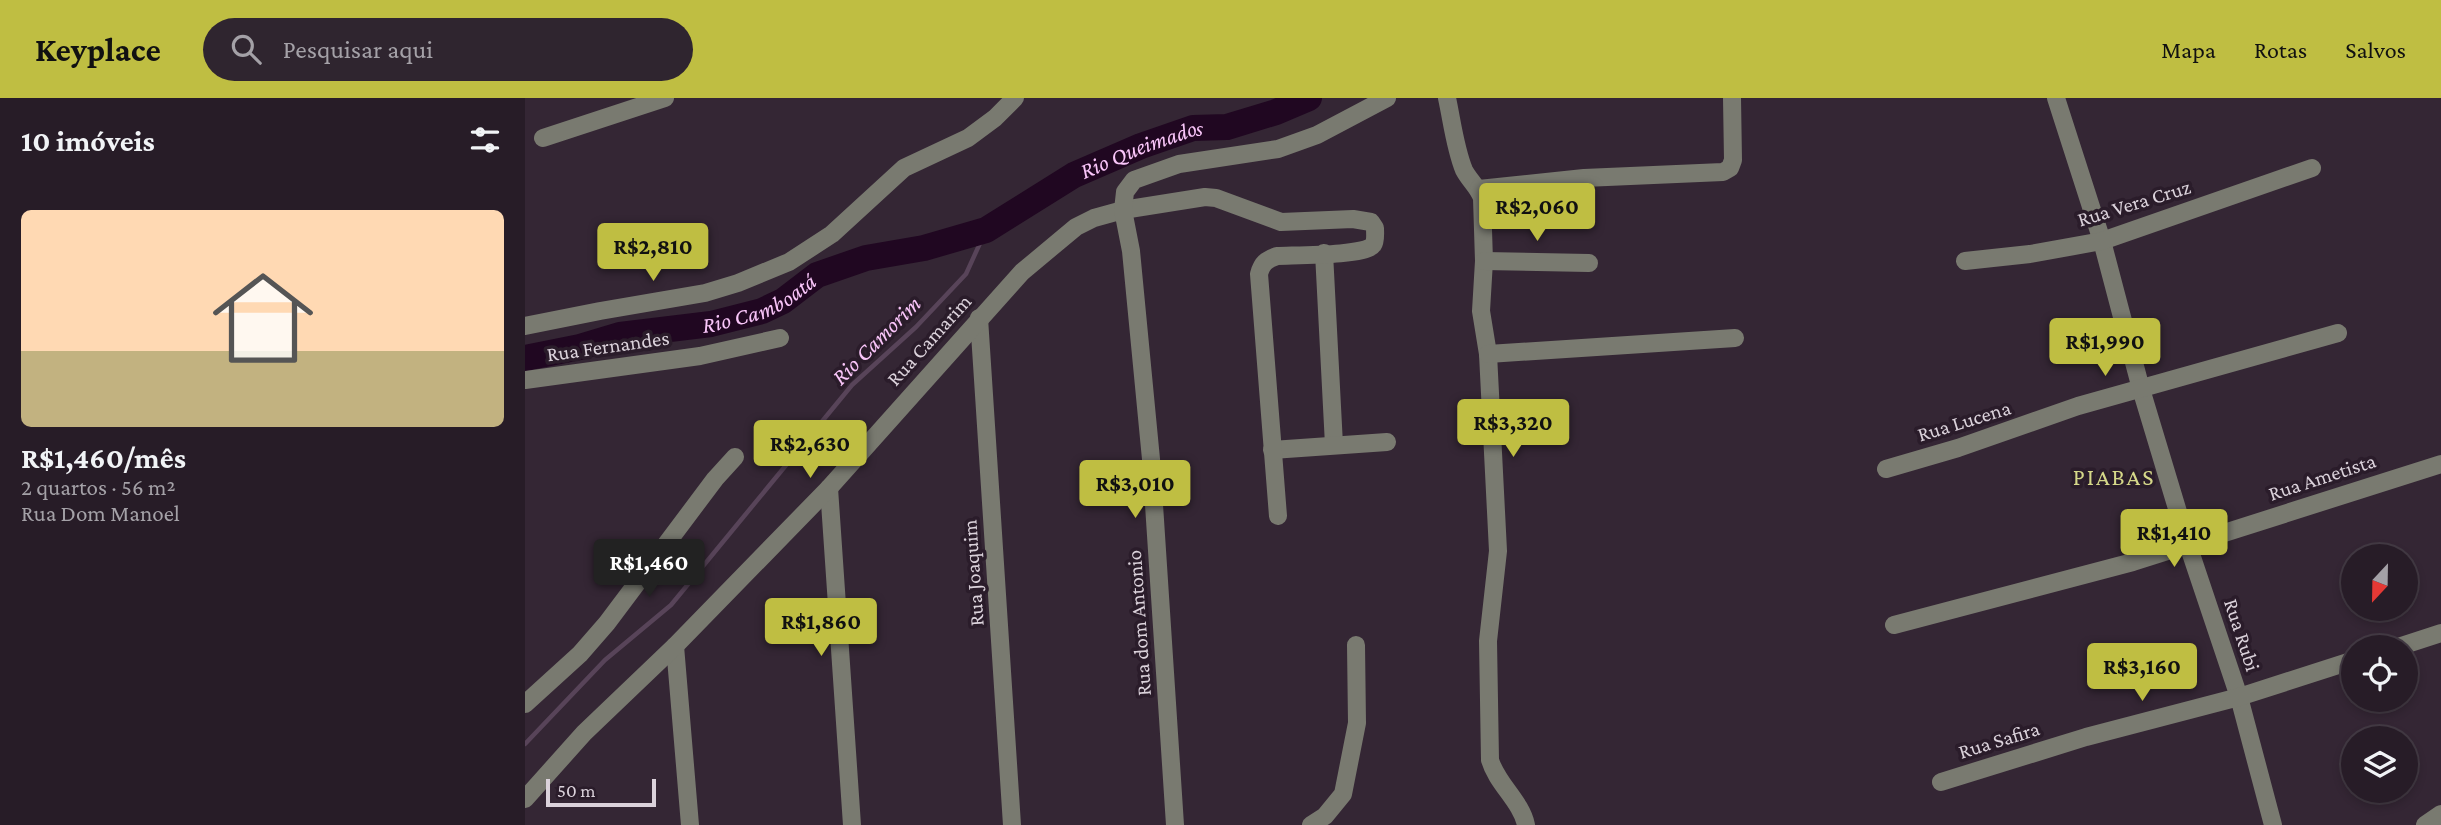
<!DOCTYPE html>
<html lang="pt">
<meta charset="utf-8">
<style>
:root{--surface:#271c27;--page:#2f252f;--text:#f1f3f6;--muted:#a4a1a7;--line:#433a44;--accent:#bfbe42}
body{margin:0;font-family:"Crimson Pro",serif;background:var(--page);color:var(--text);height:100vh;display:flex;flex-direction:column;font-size:26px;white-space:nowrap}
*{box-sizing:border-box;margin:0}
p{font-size:23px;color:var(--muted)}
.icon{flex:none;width:38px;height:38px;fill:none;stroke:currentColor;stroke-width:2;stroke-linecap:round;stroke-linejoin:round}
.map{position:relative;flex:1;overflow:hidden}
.drawer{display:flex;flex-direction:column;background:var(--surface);width:525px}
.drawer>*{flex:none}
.needle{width:46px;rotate:202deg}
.fabs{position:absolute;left:1816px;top:446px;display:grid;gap:14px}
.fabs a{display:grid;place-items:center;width:77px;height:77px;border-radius:50%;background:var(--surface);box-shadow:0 4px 10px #0003,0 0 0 2px var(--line);font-size:35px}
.scale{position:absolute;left:21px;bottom:18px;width:110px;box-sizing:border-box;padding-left:7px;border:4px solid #dbd2db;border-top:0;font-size:19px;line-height:24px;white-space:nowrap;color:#dbd2db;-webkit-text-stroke:5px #2a1c2a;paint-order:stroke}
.price{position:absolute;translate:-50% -60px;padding:0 16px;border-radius:7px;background:var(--accent);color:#111;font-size:23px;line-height:46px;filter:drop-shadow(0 2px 4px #0008)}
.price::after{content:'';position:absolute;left:50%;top:42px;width:21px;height:16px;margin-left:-10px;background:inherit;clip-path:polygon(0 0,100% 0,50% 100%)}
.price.selected{background:#222;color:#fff}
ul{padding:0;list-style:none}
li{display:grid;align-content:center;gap:14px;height:371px;padding:0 21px}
li span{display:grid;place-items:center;height:217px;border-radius:10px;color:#555}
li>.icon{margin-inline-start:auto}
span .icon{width:126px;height:126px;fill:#fffc;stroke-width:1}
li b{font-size:30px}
h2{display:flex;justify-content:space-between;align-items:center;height:84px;padding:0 21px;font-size:30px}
header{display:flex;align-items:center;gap:42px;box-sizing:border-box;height:98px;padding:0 35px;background:var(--accent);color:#111}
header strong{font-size:33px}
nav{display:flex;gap:38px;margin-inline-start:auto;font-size:24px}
.search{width:490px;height:63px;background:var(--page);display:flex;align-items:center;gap:18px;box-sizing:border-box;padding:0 24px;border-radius:38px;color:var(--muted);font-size:26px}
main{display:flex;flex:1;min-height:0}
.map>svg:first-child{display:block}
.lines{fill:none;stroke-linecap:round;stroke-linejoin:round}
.stream{stroke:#584459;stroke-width:4.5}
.river{stroke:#200721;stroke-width:26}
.minor{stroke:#797a70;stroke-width:18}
.labels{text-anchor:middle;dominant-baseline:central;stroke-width:7;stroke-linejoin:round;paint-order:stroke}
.street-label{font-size:21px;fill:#dbd2db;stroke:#2a1c2a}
.water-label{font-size:23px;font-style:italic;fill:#fac6fa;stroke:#2a1c2a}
.quarter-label{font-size:24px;letter-spacing:2px;fill:#d5d789;stroke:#2a1c2a}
</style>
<header>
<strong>Keyplace</strong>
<div class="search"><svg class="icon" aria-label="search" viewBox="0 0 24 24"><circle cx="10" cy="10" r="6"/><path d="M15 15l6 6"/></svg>Pesquisar aqui</div>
<nav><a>Mapa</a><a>Rotas</a><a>Salvos</a></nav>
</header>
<main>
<section class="drawer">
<h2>10 imóveis<svg class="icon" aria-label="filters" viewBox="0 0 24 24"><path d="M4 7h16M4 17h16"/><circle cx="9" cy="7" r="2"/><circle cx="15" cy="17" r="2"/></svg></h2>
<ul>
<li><span style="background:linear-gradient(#ffd9b3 65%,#c2b280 0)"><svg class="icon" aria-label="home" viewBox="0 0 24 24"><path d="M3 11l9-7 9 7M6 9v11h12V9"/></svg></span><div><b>R$1,460/mês</b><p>2 quartos · 56 m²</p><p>Rua Dom Manoel</p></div></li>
</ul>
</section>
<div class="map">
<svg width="1916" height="727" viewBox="0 0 1916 727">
<rect width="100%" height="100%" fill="#342634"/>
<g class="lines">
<!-- stream -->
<polyline class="stream" points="0,646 80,562 146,507 327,287 391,229 441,176 461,132"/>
<!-- river -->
<path class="river" id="s1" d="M0,260L55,249L95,237L186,226L237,213L258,203L292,177L341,160L399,150L461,132L549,77L616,48L668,30L702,29L751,14L784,0"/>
<!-- minor -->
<g class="minor">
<path d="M922,0C927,23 930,50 939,72C944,82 953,89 957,100L959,163L956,213L963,256L973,453L963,543L965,662C972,686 996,703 1001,727"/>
<polyline points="1531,0 1577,143 1616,291 1663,447 1714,599 1748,727"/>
<polyline points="18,40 140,0"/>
<polyline points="954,91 1059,80 1198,74 1205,70 1208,62 1207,0"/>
<polyline points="799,155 809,347"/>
<polyline points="959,163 1064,165"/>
<polyline points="1440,163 1505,156 1577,143 1787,70"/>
<polyline points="454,220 487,727"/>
<polyline points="0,228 75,213 180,195 213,185 264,164 307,136 379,70 443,40 470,20 490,0"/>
<polyline points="963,256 1210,240"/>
<polyline points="0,282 175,258 255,240"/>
<polyline points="747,352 862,344"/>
<polyline points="1361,371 1433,350 1553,308 1813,235"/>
<polyline points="304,390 327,727"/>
<polyline points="1369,527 1608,464 1916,366"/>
<polyline points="150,548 165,727"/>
<polyline points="1870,550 1916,535"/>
<polyline points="0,606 55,556 82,525 190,381 210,359"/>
<polyline points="1416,684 1561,639 1714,599 1829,562"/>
<path d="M0,701L59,635L150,548L304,390L497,174L551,129L569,120L598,112L680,99L691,100L756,124L828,121L846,124L850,130C850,135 851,143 848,147C841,158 767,157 752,158C741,162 737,165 734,176L753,418"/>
<polyline points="650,727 626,361 606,153 598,112 600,94 609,82 654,66 753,51 792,37 862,0"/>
<polyline points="786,727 800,718 818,696 832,625 831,547"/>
<polyline points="1900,727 1916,716"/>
</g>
</g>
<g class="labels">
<!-- street labels -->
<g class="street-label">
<text transform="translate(1609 105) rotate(-17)">Rua Vera Cruz</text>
<text transform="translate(404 242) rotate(-48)">Rua Camarim</text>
<text transform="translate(83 248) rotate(-8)">Rua Fernandes</text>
<text transform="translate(1439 323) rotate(-17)">Rua Lucena</text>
<text transform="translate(1797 379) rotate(-18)">Rua Ametista</text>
<text transform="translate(448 475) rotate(-94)">Rua Joaquim</text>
<text transform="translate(614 525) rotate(-94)">Rua dom Antonio</text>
<text transform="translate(1717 537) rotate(72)">Rua Rubi</text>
<text transform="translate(1474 642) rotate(-17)">Rua Safira</text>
</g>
<!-- water labels -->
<g class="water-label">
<text stroke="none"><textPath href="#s1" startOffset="660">Rio Queimados</textPath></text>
<text stroke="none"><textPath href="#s1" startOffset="242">Rio Camboatá</textPath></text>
<text transform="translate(351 242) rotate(-45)">Rio Camorim</text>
</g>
<!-- quarter labels -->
<g class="quarter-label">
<text x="1589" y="378">PIABAS</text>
</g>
</g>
</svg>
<div class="fabs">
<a><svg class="needle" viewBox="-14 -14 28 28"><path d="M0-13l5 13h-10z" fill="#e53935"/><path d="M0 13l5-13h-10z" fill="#a4a1a7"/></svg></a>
<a><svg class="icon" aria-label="locate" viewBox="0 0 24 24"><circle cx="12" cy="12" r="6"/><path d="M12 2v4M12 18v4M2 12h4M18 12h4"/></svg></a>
<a><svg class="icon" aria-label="layers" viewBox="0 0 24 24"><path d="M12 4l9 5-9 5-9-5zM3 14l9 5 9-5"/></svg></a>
</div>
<div class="scale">50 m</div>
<b class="price" style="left:1012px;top:145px">R$2,060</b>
<b class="price" style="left:128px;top:185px">R$2,810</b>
<b class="price" style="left:1580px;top:280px">R$1,990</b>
<b class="price" style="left:988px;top:361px">R$3,320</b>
<b class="price" style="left:285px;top:382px">R$2,630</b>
<b class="price" style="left:610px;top:422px">R$3,010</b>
<b class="price" style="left:1649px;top:471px">R$1,410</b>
<b class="price selected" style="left:124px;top:501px">R$1,460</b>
<b class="price" style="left:296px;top:560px">R$1,860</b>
<b class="price" style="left:1617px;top:605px">R$3,160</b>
</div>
</main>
